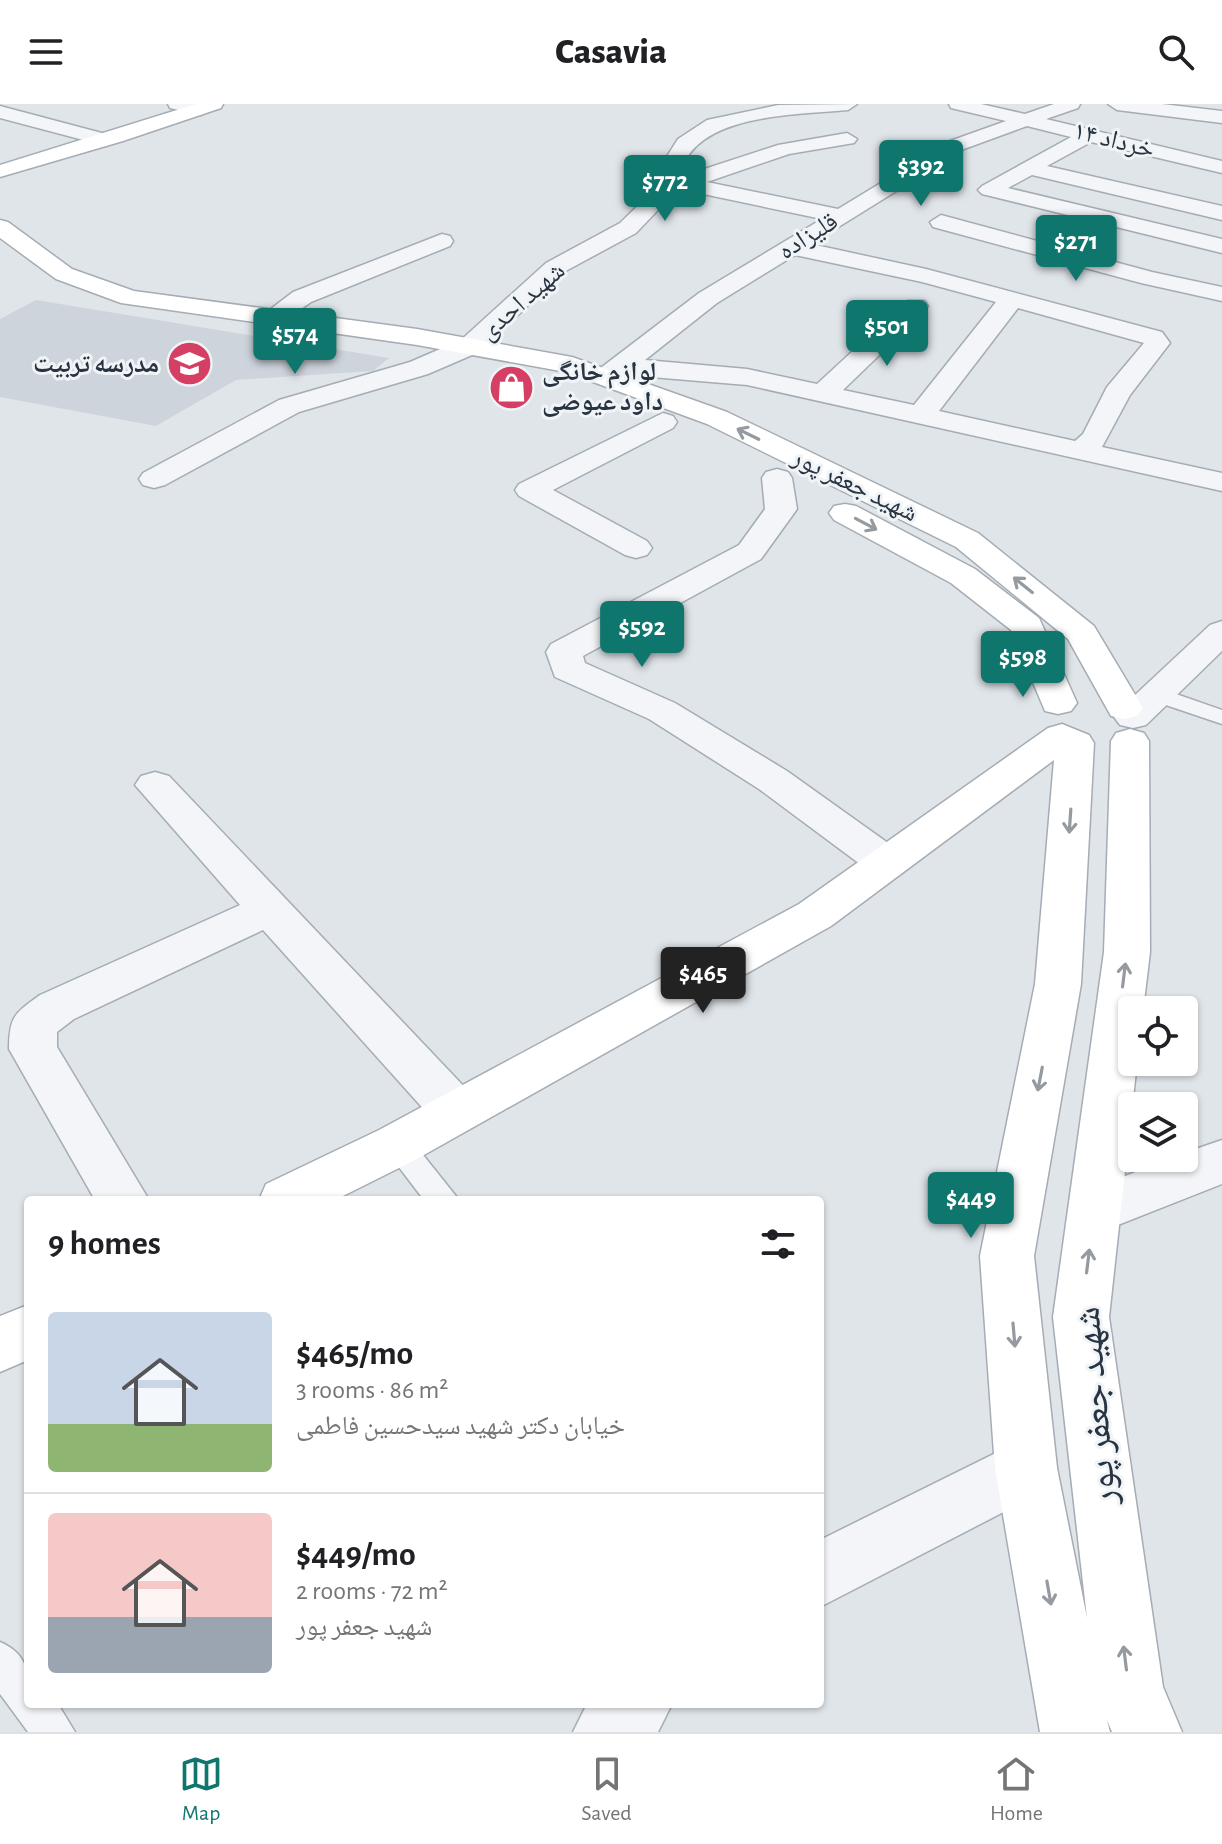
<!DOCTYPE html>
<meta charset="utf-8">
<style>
:root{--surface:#fff;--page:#f2f2f2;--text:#202124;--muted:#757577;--line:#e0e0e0;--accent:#0f766e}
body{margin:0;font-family:"Alegreya Sans","Noto Naskh Arabic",sans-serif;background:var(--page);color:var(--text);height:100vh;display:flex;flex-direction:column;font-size:30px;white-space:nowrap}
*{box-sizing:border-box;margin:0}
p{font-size:26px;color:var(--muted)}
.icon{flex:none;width:44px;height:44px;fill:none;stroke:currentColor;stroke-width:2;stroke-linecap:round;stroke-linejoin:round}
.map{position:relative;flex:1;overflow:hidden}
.sheet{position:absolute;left:24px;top:1092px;width:800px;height:512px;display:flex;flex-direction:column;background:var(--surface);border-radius:8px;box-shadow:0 2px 6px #0004}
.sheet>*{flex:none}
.fabs{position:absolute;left:1118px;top:892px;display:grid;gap:16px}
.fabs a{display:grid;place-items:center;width:80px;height:80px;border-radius:8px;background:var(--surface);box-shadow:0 2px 6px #0004;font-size:40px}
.price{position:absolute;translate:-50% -68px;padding:0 18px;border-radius:8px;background:var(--accent);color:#fff;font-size:26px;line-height:52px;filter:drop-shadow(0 2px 4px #0008)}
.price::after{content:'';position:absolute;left:50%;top:48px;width:24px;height:18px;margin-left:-12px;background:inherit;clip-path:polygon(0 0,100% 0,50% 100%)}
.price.selected{background:#222;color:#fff}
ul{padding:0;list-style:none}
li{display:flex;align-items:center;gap:24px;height:200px;padding:0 24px}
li+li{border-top:2px solid var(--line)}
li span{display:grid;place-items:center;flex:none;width:224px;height:160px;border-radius:8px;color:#555}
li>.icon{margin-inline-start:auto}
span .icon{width:96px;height:96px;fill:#fffc;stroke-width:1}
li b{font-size:34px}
h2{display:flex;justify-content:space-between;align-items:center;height:96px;padding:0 24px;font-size:34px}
header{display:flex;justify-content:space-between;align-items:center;height:104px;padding:0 24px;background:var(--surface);font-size:36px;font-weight:800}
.tab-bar{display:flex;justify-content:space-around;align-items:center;height:112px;border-top:2px solid var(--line);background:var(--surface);font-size:22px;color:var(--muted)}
.tab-bar a{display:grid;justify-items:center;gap:4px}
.tab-bar .selected{color:var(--accent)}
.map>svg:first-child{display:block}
.built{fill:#ced4dc}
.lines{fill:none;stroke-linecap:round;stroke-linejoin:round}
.lane-casing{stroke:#a5acb4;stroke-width:3}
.street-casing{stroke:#a5acb4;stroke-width:3}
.secondary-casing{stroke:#a5acb4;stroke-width:3}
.lane{fill:#f3f5f8;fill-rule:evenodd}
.street{fill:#f3f5f8;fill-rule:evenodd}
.secondary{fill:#fff;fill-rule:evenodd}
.oneway{stroke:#949aa0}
.labels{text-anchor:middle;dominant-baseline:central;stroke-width:6;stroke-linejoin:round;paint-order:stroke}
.far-street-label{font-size:26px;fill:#283442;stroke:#f0f4f7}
.far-poi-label{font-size:26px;font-weight:bold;fill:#283442;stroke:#f0f4f7;text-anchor:end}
.near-street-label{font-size:38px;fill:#283442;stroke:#f0f4f7}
</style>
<header><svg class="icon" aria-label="menu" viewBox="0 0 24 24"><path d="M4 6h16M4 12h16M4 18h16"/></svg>Casavia<svg class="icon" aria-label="search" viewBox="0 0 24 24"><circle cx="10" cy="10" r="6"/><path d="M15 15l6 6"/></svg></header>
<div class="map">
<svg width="1222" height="1628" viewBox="0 0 1222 1628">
<rect width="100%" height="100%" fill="#e0e5ea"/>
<!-- built -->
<polygon class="built" points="36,196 389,254 373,267 236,276 156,322 0,293 0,215"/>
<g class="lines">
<defs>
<g id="lane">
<polygon points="1156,583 1222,606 1222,620 1148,595 1145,590"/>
<polygon points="397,1029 408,1032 459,1096 424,1096 382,1041 386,1032"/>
<path d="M0,1538C30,1551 28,1571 28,1600H58L75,1628H28L0,1590Z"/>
</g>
<g id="street">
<polygon points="168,0 203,0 210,5 201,11 170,4"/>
<path d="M857,0L848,6C797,11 690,9 680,73L778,41L847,29L857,35L854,39L789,50L707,78L838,105L950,37L1006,17L951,4L949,0H981L1025,10L1054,0H1080L1078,4L1046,15L1222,57V69L1091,38L1047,62L1222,102V116L1032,71L1008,84L1222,135V149L982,90L978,86L982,82L1071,33L1027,22L964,45L811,140L926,165L1162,228L1170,239L1130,291L1102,343L1222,369V387L747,281L627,271L618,278H598L595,272L598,266L699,189L822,115L684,86L675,88L636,129L562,169L479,248L428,270L299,308L165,381L154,384L143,381L139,375L143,369L279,296L410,258L461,236L546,159L620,119L658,82L662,60L678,35L707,16L778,1ZM795,151L922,178L996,198L914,301L843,286L925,207L928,202L925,197H907L817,280L747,265L645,256L717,199ZM1018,204L1144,239L1107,283L1083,330L1075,337L939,307Z"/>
<polygon points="1108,0 1162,0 1222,7 1222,19 1117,6"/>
<polygon points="0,2 113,32 116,36 106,42 0,14"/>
<polygon points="941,111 1152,168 1222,183 1222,197 1141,179 933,123 930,118"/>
<polygon points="442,130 450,132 453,137 450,142 311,198 281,219 263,219 259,214 293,188"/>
<polygon points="663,309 673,312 677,318 673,324 553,386 647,437 652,444 647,451 636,454 625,451 519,392 515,386 519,380"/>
<polygon points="777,365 788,368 792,374 797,405 761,455 583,552 585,559 675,599 787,667 902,749 908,759 902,769 887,773 872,769 759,685 649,615 555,573 546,548 551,540 739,441 765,405 762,374 766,368"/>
<polygon points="1222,517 1222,547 1146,621 1133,624 1120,621 1114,613 1120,605 1210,521"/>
<path d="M155,668L169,672L473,992L480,1006L473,1020L455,1026L437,1020L263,826L74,915L57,928V943L149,1096H95L9,945C9,912 15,909 40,891L240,801L135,681L141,672Z"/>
<polygon points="1222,1036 1222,1080 1095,1130 1076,1123 1068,1107 1076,1091 1172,1054 1184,1054 1184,1049"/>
<polygon points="1026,1334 1048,1343 1057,1364 1048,1385 820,1503 820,1436"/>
<polygon points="587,1600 672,1600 658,1628 573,1628"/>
</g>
<g id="secondary">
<polygon points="196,0 223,0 221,4 123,37 0,73 0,61"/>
<polygon points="0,116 8,118 72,165 134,187 417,225 572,253 727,308 978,429 1094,522 1143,604 1137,612 1124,615 1111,612 1068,535 956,443 707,320 566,268 417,241 121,199 56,175 0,134"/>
<polygon points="845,400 856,402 975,465 1039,514 1077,599 1071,607 1058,610 1045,607 1011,526 951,479 834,416 829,409 834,402"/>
<polygon points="1062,620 1089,631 1094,639 1081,880 1034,1152 1057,1364 1087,1514 1053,1213 1104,848 1111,637 1116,629 1130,625 1144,629 1149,637 1150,848 1143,906 1132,906 1132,958 1137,958 1109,1213 1163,1583 1182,1628 1112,1628 1107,1616 1110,1628 1040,1628 995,1364 980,1152 1035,880 1054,656 831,822 415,1056 335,1096 259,1096 266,1080 379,1026 799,800 1048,624"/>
<polygon points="28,1201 28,1256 0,1268 0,1212"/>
</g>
</defs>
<!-- lane casing -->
<use href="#lane" class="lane-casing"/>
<!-- street casing -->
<use href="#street" class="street-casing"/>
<!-- secondary casing -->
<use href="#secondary" class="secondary-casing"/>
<!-- lane -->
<use href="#lane" class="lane"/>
<!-- street -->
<use href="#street" class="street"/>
<!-- secondary -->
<use href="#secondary" class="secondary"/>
</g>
<!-- one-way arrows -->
<defs><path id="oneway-shaft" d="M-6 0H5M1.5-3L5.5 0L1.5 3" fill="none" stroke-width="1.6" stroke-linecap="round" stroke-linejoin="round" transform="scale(2)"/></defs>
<g class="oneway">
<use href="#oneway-shaft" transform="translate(748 330) rotate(-154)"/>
<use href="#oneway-shaft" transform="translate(866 420) rotate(28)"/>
<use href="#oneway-shaft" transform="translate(1023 481) rotate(-141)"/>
<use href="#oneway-shaft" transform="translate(1070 717) rotate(94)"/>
<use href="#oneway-shaft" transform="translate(1124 871) rotate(-83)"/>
<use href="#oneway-shaft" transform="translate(1040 975) rotate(101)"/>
<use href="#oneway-shaft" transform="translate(1088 1157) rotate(-83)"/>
<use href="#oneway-shaft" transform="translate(1014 1231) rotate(85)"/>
<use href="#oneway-shaft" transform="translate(1049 1489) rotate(80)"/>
<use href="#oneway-shaft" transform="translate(1125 1554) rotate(-97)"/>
</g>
<!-- icons -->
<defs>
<symbol id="school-disc" viewBox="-11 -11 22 22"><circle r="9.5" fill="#d53f64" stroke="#f0f4f7"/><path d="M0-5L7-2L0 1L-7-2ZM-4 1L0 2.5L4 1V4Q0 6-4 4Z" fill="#fff"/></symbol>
<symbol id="shop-disc" viewBox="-11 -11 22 22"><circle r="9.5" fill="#d53f64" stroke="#f0f4f7"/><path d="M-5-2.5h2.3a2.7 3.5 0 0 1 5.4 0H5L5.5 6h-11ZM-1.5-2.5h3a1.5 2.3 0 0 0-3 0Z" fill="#fff"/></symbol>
</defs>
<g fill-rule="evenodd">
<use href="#school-disc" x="164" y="234" width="51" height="51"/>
<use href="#shop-disc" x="486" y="258" width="51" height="51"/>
</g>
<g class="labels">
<!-- far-street labels -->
<g class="far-street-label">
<text transform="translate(1114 36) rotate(14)">۱۴ خرداد</text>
<text transform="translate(808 132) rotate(-32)">قلیزاده</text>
<text transform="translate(522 197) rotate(-41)">شهید احدی</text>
<text transform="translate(855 381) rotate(26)">شهید جعفر پور</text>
</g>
<!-- far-poi labels -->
<g class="far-poi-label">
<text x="159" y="260">مدرسه تربیت</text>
<text x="542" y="268" text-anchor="start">لوازم خانگی<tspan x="542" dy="30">داود عیوضی</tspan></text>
</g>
<!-- near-street labels -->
<g class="near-street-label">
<text transform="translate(1096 1302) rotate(-95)">شهید جعفر پور</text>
</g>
</g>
</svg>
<div class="fabs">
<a><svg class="icon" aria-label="locate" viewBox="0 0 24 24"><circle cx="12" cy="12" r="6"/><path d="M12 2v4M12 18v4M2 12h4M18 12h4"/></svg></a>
<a><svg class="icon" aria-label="layers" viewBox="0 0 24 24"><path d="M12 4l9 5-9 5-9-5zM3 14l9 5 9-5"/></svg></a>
</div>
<b class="price" style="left:921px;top:104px">$392</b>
<b class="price" style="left:665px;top:119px">$772</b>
<b class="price" style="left:1076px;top:179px">$271</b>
<b class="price" style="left:887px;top:264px">$501</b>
<b class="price" style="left:295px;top:272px">$574</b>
<b class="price" style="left:642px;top:565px">$592</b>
<b class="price" style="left:1023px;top:595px">$598</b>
<b class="price selected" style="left:703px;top:911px">$465</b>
<b class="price" style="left:971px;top:1136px">$449</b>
<section class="sheet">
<h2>9 homes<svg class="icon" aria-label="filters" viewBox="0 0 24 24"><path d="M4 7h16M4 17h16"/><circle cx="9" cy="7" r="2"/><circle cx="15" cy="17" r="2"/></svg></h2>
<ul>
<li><span style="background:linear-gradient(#c9d6e8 70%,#8fb573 0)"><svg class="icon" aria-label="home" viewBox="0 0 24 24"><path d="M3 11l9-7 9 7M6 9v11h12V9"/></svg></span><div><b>$465/mo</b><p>3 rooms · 86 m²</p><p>خیابان دکتر شهید سیدحسین فاطمی</p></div></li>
<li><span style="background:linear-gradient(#f6c9c9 65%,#9aa5b1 0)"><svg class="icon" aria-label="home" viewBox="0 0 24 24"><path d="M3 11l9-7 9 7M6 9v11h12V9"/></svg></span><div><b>$449/mo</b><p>2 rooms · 72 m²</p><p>شهید جعفر پور</p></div></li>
</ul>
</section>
</div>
<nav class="tab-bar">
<a class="selected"><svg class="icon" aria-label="map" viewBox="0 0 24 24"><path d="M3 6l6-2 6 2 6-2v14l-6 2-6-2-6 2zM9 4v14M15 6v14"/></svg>Map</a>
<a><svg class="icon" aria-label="saved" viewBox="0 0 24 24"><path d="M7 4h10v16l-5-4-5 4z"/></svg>Saved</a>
<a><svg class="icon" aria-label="home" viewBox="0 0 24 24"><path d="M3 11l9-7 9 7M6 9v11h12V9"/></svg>Home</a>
</nav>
